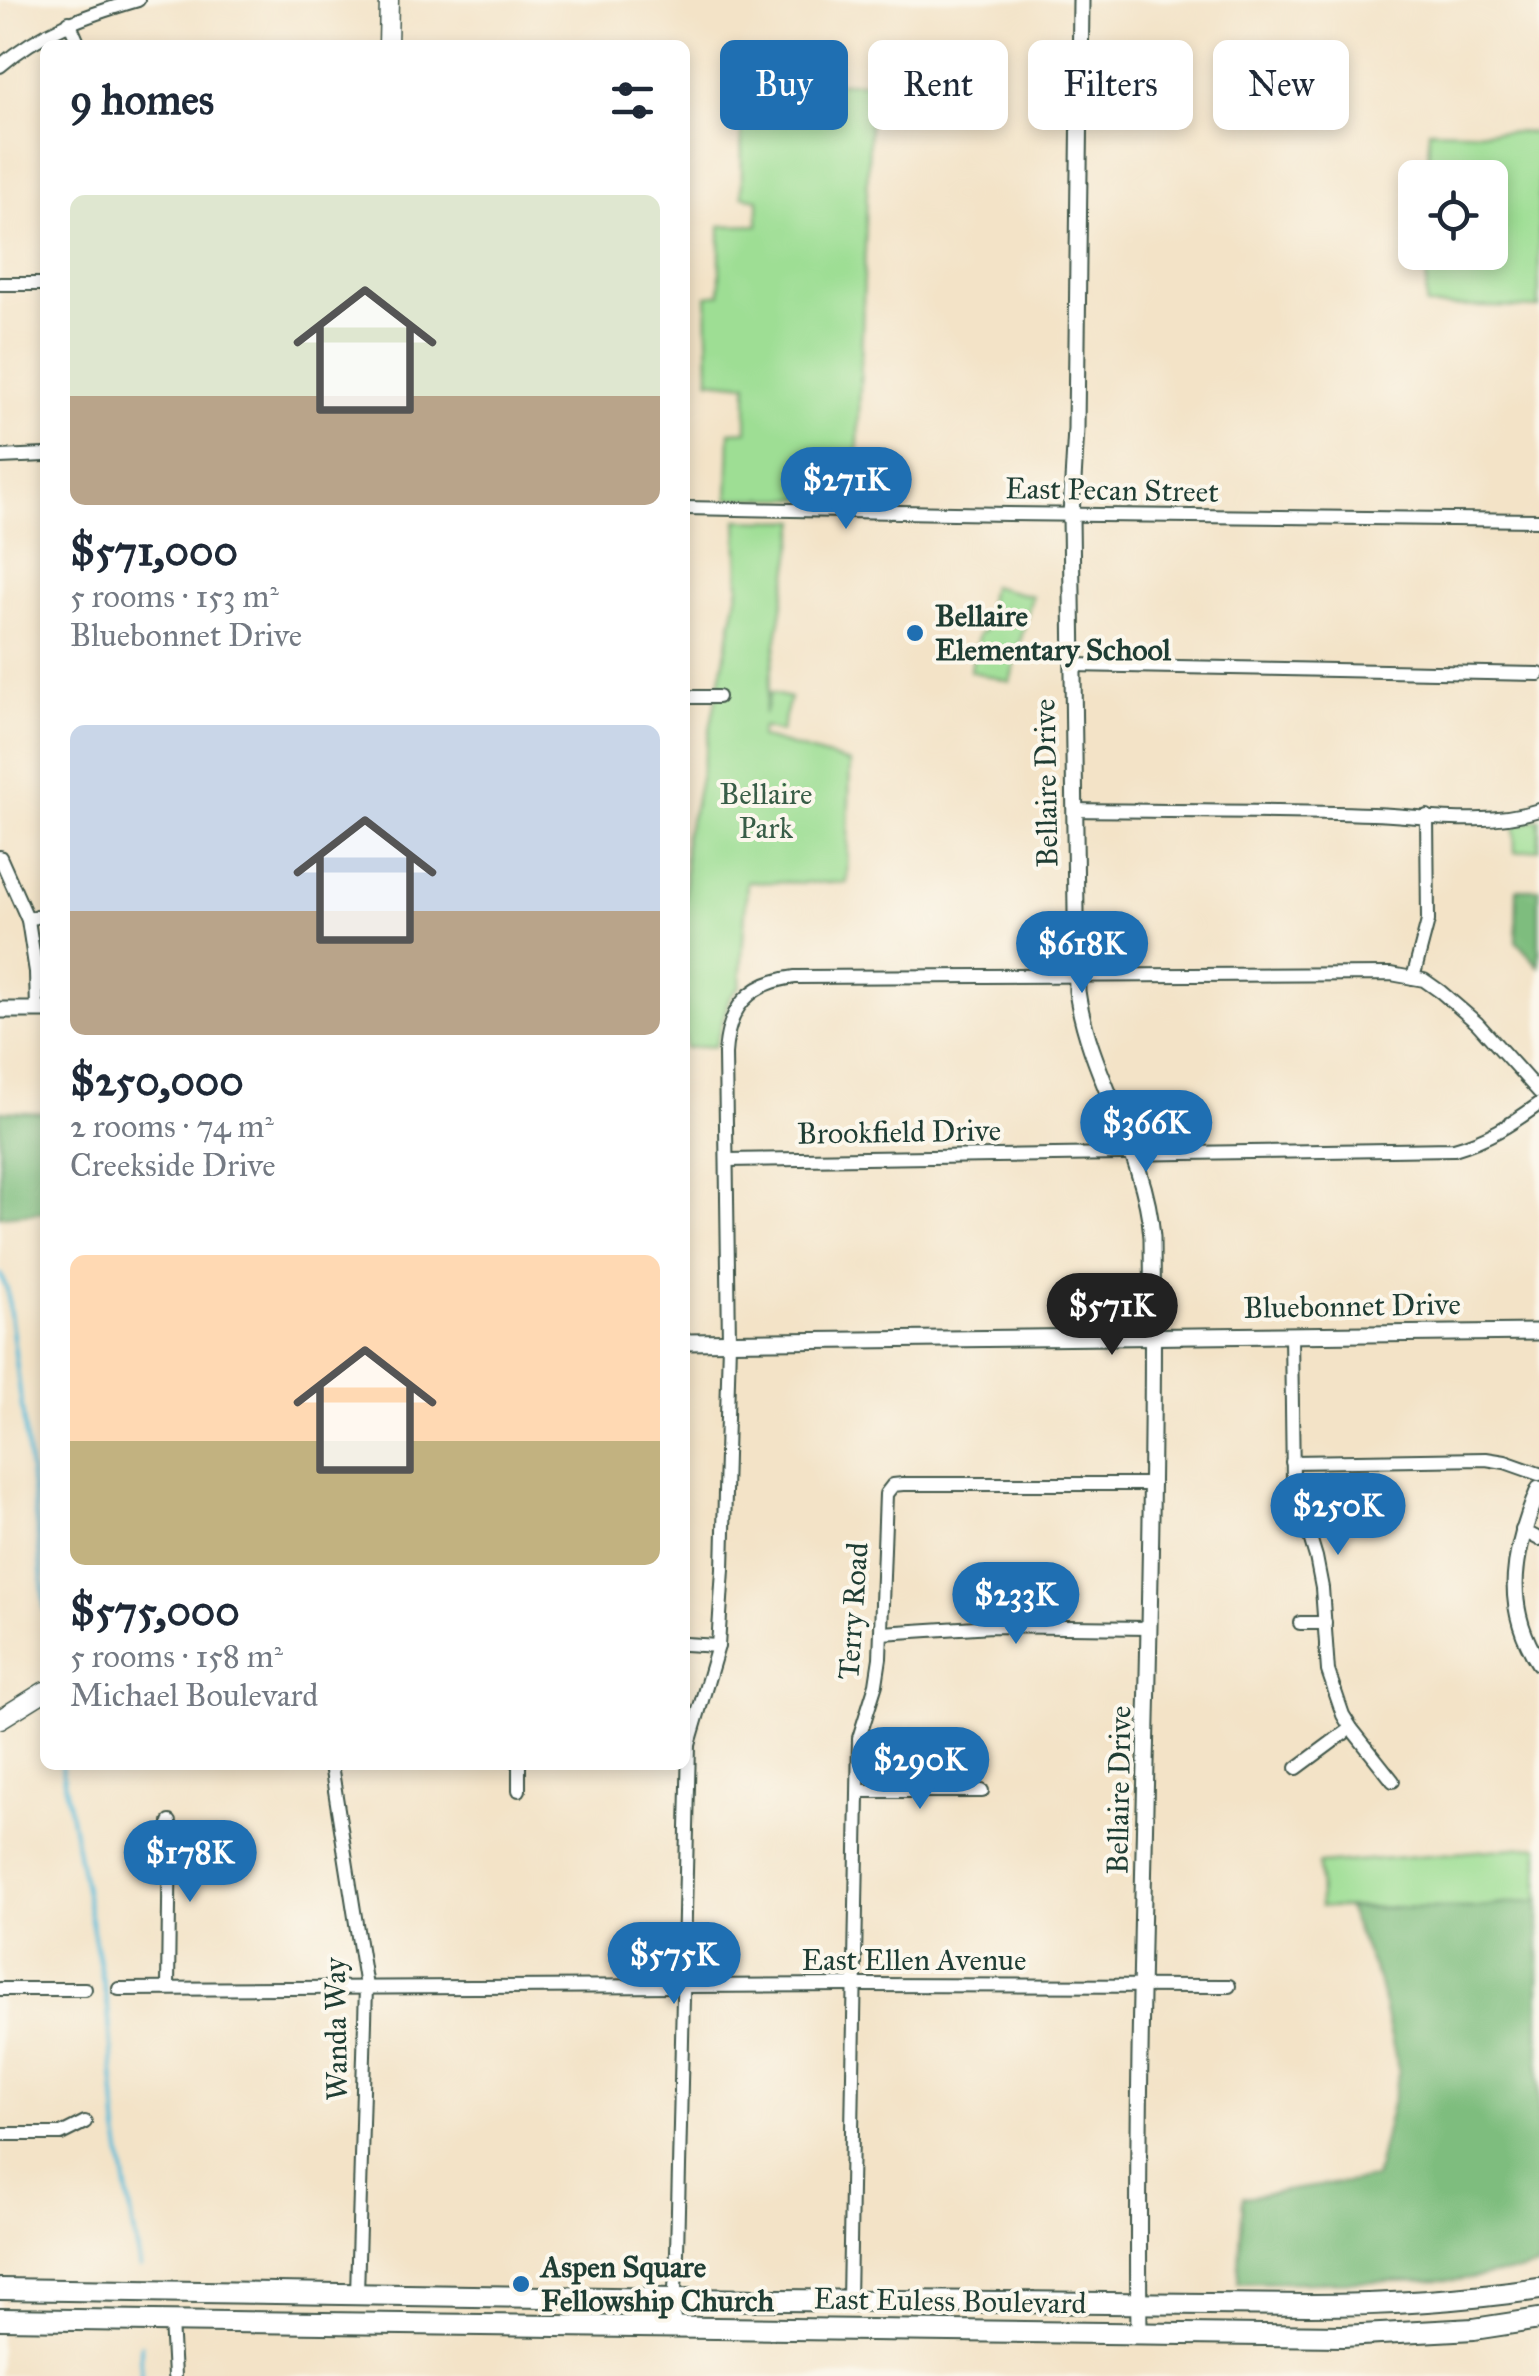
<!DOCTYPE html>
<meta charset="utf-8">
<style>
:root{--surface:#fff;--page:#f6f6f7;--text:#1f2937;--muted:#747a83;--accent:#1f6fb2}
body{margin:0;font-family:"IM FELL Great Primer",serif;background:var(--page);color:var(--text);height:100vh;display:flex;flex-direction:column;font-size:38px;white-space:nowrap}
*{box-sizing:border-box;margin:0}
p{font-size:32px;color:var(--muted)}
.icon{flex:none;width:55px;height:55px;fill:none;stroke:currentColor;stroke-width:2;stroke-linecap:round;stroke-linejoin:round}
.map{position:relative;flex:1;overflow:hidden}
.drawer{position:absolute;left:40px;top:40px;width:650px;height:1730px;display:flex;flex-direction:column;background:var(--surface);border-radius:15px;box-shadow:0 5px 15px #0003}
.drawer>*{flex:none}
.banner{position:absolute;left:720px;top:40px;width:668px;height:90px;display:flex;gap:20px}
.fabs{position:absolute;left:1398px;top:160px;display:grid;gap:20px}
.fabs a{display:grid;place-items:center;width:110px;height:110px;border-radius:15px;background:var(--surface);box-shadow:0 5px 15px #0003;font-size:50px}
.price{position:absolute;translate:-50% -85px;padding:0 22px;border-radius:35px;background:var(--accent);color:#fff;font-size:32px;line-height:65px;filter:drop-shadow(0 2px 5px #0008)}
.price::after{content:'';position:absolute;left:50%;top:60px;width:30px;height:22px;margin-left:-15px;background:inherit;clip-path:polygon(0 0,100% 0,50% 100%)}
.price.active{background:#222;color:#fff}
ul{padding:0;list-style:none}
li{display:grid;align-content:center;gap:20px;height:530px;padding:0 30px}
li span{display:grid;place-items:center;height:310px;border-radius:15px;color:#555}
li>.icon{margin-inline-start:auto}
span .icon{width:180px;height:180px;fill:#fffc;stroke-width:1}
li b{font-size:42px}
h2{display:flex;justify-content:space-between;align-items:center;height:120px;padding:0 30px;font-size:42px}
.tag{padding:0 35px;border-radius:15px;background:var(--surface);box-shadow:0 5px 15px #0003;font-size:35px;line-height:90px}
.tag.active{background:var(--accent);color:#fff}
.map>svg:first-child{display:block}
.green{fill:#9ede94;stroke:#5e8e64;stroke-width:2.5}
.forest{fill:#7ebd7e;stroke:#4e7d59;stroke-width:2.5}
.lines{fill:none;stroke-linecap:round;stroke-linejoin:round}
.stream{stroke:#5abbd8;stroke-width:4}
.minor-casing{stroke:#3f564a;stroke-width:16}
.tertiary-casing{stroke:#3f564a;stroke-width:19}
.secondary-casing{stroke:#3f564a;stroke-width:21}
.primary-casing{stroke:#3f564a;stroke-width:24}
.minor{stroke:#fff;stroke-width:12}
.tertiary{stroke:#fff;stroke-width:15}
.secondary{stroke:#fff;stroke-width:18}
.primary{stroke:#fff;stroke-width:20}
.poi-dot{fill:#1f6fb2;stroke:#fbf7ec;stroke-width:4}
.labels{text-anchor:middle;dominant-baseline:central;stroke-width:8;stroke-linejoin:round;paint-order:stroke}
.street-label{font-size:30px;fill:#1f3d34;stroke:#fbf7ec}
.poi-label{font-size:30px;font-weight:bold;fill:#1f3d34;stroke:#fbf7ec;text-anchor:start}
.park-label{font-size:30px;fill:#385d47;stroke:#fbf7ec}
</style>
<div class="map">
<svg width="1539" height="2376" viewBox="0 0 1539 2376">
<rect width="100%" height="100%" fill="#fbf7ec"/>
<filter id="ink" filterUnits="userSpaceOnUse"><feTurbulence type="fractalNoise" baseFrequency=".01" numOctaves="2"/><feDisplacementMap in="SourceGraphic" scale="20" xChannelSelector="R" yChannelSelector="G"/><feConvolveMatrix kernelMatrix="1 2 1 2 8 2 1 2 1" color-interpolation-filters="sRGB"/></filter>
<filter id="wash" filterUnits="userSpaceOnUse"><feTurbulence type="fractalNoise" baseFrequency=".0048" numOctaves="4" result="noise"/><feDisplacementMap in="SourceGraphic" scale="40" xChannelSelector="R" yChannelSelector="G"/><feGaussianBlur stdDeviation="2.25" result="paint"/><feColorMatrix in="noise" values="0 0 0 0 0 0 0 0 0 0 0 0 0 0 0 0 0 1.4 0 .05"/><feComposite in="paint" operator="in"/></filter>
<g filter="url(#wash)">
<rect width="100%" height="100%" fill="#f3e3c7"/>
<!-- green -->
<g class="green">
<polygon points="741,83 871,83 856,499 728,498 730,432 747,431 747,384 709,380 707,296 720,294 720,226 758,225 758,199 742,196"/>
<polygon points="1429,130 1539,133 1539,308 1426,306 1427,253 1490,252 1490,178 1428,177"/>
<polygon points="737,520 797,521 764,715 770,693 790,698 781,732 762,727 760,737 850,763 847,883 747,882 740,986 729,999 715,1046 685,1048 685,836 694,808 739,586"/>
<path d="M991,586L1032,596L1010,682L970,671L979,634L984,631C988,615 987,601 991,586Z"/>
<polygon points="1539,819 1539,849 1515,852 1514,825"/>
<polygon points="1539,1846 1539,1900 1472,1908 1320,1907 1319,1864"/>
</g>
<!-- forest -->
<g class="forest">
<polygon points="1517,889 1539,889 1539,966 1516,941"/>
<polygon points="0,1111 45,1113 45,1212 0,1216"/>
<polygon points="1539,1900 1539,2268 1457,2280 1238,2283 1243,2197 1375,2178 1399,2073 1378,1979 1347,1908 1472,1908"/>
</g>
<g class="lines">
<!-- stream -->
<g class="stream">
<polyline points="0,1274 7,1289 39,1543 45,1611"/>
<polyline points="61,1765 108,2008 118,2134 140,2267"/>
<polyline points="141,2376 141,2345"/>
</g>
</g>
</g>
<g filter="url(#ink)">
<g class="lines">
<defs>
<g id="minor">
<polyline points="69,22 79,45"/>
<path d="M0,66C40,31 87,15 138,0"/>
<polyline points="0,284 45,284"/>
<polyline points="0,457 45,455"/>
<polyline points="685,508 1008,514 1539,520"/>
<polyline points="1072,665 1539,674"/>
<polyline points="685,697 718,697"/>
<path d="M1074,810C1173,811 1273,811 1372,814C1426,816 1486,827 1539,810"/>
<polyline points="0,857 28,920 36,972 37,1010"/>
<polyline points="28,920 45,913"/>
<polyline points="1413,978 1428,921 1427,816"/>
<path d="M727,1160L1454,1149C1489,1139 1510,1125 1539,1104"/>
<polyline points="1291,1334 1293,1481 1316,1557 1322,1588 1328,1671 1343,1715 1351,1728 1393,1781"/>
<polyline points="1292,1462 1486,1459 1505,1462 1539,1474"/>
<polyline points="1522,1530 1539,1539"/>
<polyline points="1300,1623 1325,1623"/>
<polyline points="882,1633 992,1626 1150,1628"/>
<polyline points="685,1644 718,1646"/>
<polyline points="331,1765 366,1987 357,2294"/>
<polyline points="519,1765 519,1790"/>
<polyline points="1297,1768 1351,1728"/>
<polyline points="859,1791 982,1791"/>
<polyline points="168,1988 170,1822"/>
<polyline points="0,1989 85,1989"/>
<polyline points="119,1989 855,1985 1229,1986"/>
<polyline points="0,2134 61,2134 85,2122"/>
<polyline points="849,2300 859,1738 876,1684 880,1658 886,1494 893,1485 903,1484 1153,1484"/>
<polyline points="171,2321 174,2376"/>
<path d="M673,2327L677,2252L689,1744L718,1646L723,1569L729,1341L725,1054C728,1008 748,983 795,977L1391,974L1424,980L1441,992L1477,1023L1539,1092"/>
</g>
<g id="tertiary">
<path d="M1081,0L1076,429L1071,515L1077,991C1089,1076 1146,1151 1152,1237C1156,1603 1135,1968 1139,2333"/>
<polyline points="0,1010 45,1010"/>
<polyline points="685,1342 1539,1332"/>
<path d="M1539,1489C1514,1549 1501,1605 1539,1663"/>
</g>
<g id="secondary">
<polyline points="388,45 389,0"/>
<polyline points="0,1719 45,1691"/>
</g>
<g id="primary">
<path d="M0,2289L675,2299L1309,2305C1386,2305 1463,2300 1539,2289"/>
<polyline points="0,2319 1343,2336 1474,2329 1539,2319"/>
</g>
</defs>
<!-- minor casing -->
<use href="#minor" class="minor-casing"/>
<!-- tertiary casing -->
<use href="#tertiary" class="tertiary-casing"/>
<!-- secondary casing -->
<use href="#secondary" class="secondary-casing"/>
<!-- primary casing -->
<use href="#primary" class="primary-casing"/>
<!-- minor -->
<use href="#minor" class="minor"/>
<!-- tertiary -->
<use href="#tertiary" class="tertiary"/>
<!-- secondary -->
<use href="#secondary" class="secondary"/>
<!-- primary -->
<use href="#primary" class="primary"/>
</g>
</g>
<!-- markers -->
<g class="poi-dot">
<circle cx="915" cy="633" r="10"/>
<circle cx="521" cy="2284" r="10"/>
</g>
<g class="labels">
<!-- street labels -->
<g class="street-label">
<text transform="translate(1112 490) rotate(1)">East Pecan Street</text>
<text transform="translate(1046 783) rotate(-91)">Bellaire Drive</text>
<text transform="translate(899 1132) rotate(-1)">Brookfield Drive</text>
<text transform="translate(1352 1306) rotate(-1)">Bluebonnet Drive</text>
<text transform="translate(853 1611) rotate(-86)">Terry Road</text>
<text transform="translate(1119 1790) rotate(-89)">Bellaire Drive</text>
<text x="914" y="1960">East Ellen Avenue</text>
<text transform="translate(336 2029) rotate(-91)">Wanda Way</text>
<text transform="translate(950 2301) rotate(1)">East Euless Boulevard</text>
</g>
<!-- poi labels -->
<g class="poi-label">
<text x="935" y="616">Bellaire<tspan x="935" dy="34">Elementary School</tspan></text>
<text x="541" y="2267">Aspen Square<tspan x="541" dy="34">Fellowship Church</tspan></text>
</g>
<!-- park labels -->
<g class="park-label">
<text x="766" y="794">Bellaire<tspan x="766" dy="34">Park</tspan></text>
</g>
</g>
</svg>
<div class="fabs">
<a><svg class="icon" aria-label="locate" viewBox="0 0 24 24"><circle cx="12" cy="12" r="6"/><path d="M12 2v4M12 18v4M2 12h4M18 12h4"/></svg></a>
</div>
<b class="price" style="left:846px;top:532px">$271K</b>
<b class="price" style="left:1082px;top:996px">$618K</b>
<b class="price" style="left:1146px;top:1175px">$366K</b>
<b class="price active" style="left:1112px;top:1358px">$571K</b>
<b class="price" style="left:1338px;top:1558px">$250K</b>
<b class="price" style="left:1016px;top:1647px">$233K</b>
<b class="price" style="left:920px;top:1812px">$290K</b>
<b class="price" style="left:190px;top:1905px">$178K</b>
<b class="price" style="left:674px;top:2007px">$575K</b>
<div class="banner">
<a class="tag active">Buy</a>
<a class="tag">Rent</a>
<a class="tag">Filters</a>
<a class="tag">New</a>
</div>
<section class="drawer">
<h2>9 homes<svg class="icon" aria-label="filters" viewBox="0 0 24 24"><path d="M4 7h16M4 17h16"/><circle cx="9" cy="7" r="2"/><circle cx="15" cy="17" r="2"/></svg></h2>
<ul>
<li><span style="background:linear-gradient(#dfe7d0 65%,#b9a48a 0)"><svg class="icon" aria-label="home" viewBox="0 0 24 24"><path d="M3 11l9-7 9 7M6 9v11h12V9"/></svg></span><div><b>$571,000</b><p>5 rooms · 153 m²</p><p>Bluebonnet Drive</p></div></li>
<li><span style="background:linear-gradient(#c9d6e8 60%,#b9a48a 0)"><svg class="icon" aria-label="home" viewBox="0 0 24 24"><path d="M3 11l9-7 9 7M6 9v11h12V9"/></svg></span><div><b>$250,000</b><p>2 rooms · 74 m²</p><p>Creekside Drive</p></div></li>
<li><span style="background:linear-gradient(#ffd9b3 60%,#c2b280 0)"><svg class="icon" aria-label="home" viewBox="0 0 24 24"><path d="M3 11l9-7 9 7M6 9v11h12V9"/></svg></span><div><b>$575,000</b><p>5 rooms · 158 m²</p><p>Michael Boulevard</p></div></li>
</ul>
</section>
</div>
